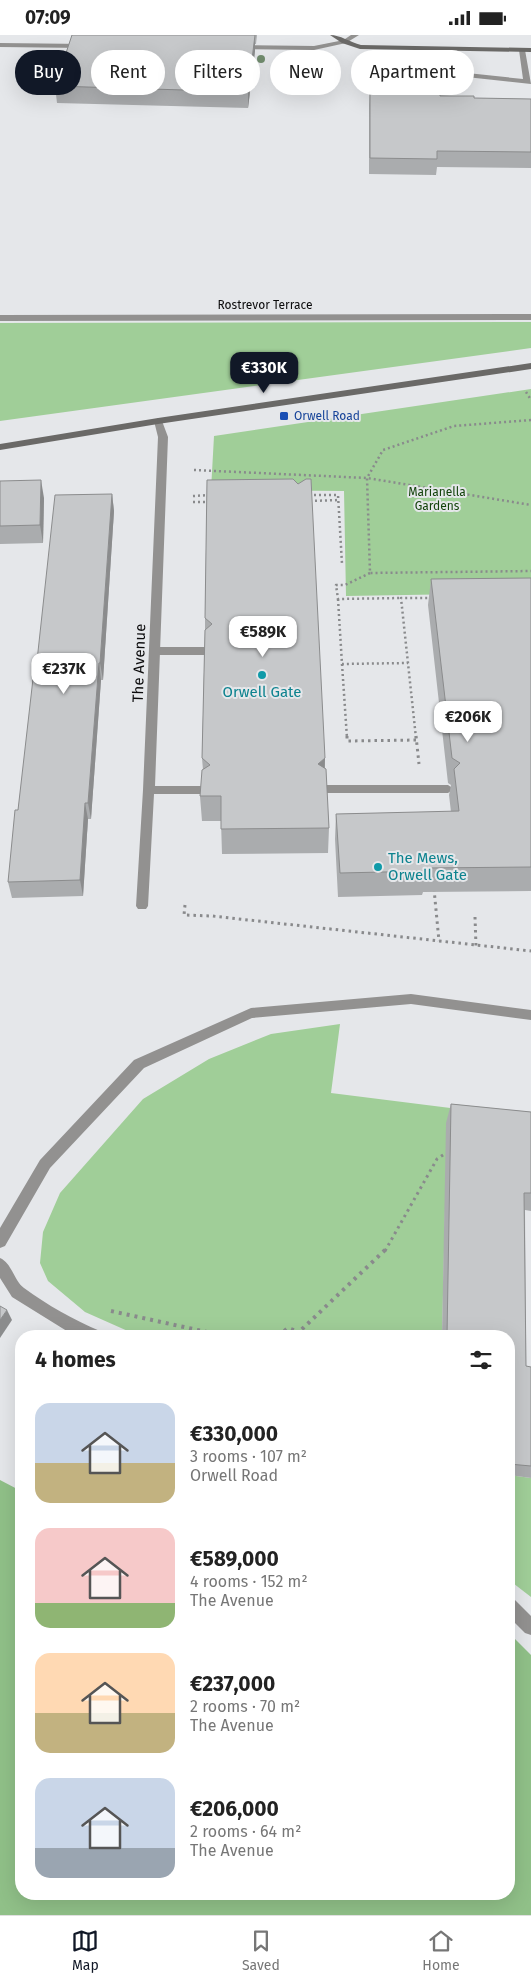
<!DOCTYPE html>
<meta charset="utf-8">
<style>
:root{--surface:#fff;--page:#f6f6f6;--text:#222;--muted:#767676;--line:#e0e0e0;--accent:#111827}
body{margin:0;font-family:"Fira Sans",sans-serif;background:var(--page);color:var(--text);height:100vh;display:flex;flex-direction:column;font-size:19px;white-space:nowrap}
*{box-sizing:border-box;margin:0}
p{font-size:16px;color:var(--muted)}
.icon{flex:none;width:28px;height:28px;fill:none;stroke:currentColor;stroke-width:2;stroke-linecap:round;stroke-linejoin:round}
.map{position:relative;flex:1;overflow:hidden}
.drawer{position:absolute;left:15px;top:1295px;width:500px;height:570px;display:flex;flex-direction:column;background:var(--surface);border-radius:20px;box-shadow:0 5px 20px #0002}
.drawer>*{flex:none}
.guide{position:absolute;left:15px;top:15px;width:501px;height:45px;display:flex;gap:10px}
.price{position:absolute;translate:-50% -42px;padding:0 11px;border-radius:10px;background:#fff;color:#222;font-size:16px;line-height:32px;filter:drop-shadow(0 1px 2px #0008)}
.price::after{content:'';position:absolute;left:50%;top:30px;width:15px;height:11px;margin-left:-8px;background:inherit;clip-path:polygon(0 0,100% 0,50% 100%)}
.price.selected{background:var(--accent);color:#fff}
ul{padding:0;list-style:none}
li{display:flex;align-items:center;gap:15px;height:125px;padding:0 20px}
li span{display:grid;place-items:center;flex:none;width:140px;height:100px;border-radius:15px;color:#555}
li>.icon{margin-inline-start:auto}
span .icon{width:60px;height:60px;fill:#fffc;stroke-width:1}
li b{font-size:21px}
h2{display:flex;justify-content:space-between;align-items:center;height:60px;padding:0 20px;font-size:21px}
.pill{padding:0 18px;border-radius:22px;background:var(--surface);box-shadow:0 5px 20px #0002;font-size:18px;line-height:45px}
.pill.selected{background:var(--accent);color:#fff}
.status{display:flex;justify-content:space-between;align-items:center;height:35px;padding:0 25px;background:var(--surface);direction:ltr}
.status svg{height:14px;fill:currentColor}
.tab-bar{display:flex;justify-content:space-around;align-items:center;height:70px;border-top:1px solid var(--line);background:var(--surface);font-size:14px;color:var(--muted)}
.tab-bar a{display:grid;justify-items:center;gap:2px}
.tab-bar .selected{color:var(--accent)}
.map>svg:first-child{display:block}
.green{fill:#a0ce98}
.forest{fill:#90c088}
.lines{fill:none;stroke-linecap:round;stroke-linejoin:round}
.path-far2{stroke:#898a8c;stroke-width:2.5;stroke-dasharray:2 3;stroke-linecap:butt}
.path-far1{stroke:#898a8c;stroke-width:3;stroke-dasharray:2.5 4;stroke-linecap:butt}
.path{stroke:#898a8c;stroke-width:4;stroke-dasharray:3 5;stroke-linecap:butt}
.lane{fill:#929190;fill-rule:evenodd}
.street{fill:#929190;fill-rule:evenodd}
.secondary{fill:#6a6967;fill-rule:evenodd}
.tree{fill:#728d6f}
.wall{fill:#aaacae}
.shaded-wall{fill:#8b8c8d}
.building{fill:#c6c8ca;stroke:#8b8c8d}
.transit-dot{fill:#1a4fb4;stroke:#e5e7ea;stroke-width:2}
.culture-dot{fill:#0f9aa8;stroke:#e5e7ea;stroke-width:2}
.labels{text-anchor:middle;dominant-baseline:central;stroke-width:4;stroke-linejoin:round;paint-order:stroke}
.far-street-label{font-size:12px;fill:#0b0b0c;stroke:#e5e7ea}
.far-transit-label{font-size:12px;fill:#164399;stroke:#e5e7ea;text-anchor:start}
.far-park-label{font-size:12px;fill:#13430b;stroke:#e5e7ea}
.street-label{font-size:15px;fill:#0b0b0c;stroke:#e5e7ea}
.culture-label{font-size:15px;fill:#0d838f;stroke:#e5e7ea}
</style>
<div class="status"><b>07:09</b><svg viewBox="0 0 49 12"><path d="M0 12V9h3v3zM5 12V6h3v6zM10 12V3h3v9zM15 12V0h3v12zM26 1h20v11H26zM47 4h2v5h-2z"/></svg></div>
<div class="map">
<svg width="531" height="1880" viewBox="0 0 531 1880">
<rect width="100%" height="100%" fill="#e5e7ea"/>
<!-- green -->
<g class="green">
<polygon points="531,287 531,313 0,386 0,288"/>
<polygon points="531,354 531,558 346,561 344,456 211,455 214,401"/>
<polygon points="340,989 331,1058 531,1083 447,1088 442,1301 139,1301 85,1277 48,1246 40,1228 43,1197 60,1158 143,1064 209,1024 271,999"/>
<polygon points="509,1440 531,1443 531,1562 509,1545"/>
</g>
<!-- forest -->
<polygon class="forest" points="0,1445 21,1456 21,1859 509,1859 509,1598 531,1620 531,1880 0,1880"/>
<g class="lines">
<!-- path-far2 -->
<g class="path-far2">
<polyline points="526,357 531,365"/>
<polyline points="531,385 454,391 383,415 367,443 370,538 531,536"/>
<polyline points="194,435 367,443 531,470"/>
<polyline points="309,460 338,460 342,529"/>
<polyline points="193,461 210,460"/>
<polyline points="310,466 339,465"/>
<polyline points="193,467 210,467"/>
<polyline points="370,538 345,550 336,550 338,564 401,563"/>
<polyline points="338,564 342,629 408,628"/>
<polyline points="342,629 347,703"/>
<polyline points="416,703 401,563 433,563"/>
</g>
<!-- path-far1 -->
<g class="path-far1">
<polyline points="347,701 347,706 417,705"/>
<polyline points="416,701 419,729"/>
<polyline points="434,854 439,906"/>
<polyline points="185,870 184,880 212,881 531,916"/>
<polyline points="475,882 476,911"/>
<polyline points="385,1216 437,1124 446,1118"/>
</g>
<!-- path -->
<g class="path">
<polyline points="111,1276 225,1301"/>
<polyline points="278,1301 288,1293 299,1297"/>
<polyline points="299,1301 299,1297 385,1215"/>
</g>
<!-- lane -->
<g class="lane">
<polygon points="351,0 359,0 346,8 342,8 342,6"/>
<polygon points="154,612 206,612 211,616 206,620 154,620 149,616"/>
<polygon points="411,959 531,975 531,985 411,969 252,983 144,1033 50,1133 5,1211 0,1213 0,1193 40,1125 134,1025 251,973"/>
<path d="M0,1223C12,1228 14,1246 24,1253C47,1270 74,1285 100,1296L102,1301H77L70,1298L12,1262L0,1243Z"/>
<polygon points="509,1563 515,1565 531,1581 531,1600 525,1598 509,1582"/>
</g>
<!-- street -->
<g class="street">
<polygon points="344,5 346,6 346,8 314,15 240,14 237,12 240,10 314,11"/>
<polygon points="0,8 85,9 88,11 85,13 0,12"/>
<polygon points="522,13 525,15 531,49 448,40 445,38 448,36 523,44 519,15"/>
<polygon points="531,279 531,285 0,286 0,280"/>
<polygon points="158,383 162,386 168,402 155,751 204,751 210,755 204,759 154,759 148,871 146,874 138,874 136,871 143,755 158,402 154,386"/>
<polygon points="324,750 448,750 454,754 448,758 324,758 318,754"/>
</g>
<!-- secondary -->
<g class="secondary">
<path d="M330,0C340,0 350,7 361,10L531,13V17L360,14L342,8Z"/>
<polygon points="531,328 531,334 158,389 0,415 0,409 158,383"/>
</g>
</g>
<!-- trees -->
<g class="tree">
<circle cx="261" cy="24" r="4"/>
<circle cx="375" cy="26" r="4"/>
<circle cx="420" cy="27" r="4"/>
<circle cx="463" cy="28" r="4"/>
<circle cx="297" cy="36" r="4.5"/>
<circle cx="397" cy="47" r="4.5"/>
</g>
<!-- wall -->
<g class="wall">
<polygon points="72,0 257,0 256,9 255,9 255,16 248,73 57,68 55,51"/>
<polygon points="370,54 474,63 531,64 531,133 437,132 436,140 369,139 369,70"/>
<polygon points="207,445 325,723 325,734 329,793 328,818 222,819 221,786 202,786 200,761 203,735 202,723 205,594 205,583"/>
<polygon points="0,446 44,463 43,508 0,509"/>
<polygon points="112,459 114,476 103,645 101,645 91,784 88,784 83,861 12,863 8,847 18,775 36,635"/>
<polygon points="531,543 531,856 423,857 422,860 338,862 335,804 336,779 451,777 449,760 451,750 448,748 428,570 431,544"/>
<polygon points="451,1069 531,1077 531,1176 525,1175 526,1331 531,1332 531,1443 509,1440 509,1301 442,1301 446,1088"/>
</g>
<!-- shaded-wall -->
<g class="shaded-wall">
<polygon points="255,0 255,16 248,73 248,57"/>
<polygon points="41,445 44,463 43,508 40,490"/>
<polygon points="112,459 114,476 103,645 100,628"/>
<polygon points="99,628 101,645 91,784 88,768"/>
<polygon points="325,723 324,748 318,729"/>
<polygon points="85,768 88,784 83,861 80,845"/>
<polygon points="7,1275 12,1285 0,1303 0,1285"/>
</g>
<!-- building -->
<g class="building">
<polygon points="72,0 255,0 248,57 55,51"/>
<polygon points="370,54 440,55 440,61 474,61 474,63 531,64 531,117 437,116 437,124 370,123"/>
<polygon points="293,444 298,449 306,444 311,444 325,723 318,729 326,734 329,793 221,794 221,761 200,761 202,735 210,730 202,723 205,595 212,589 205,583 207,445"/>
<polygon points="41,445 40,490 0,491 0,446"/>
<polygon points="112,459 100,628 99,628 88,768 85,768 80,845 8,847 15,775 18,775 34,635 36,635 55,460"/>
<polygon points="531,543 531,832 426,833 426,836 340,838 336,779 459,776 454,734 460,728 452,723 431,544"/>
<polygon points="451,1069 531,1077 531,1158 524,1158 526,1331 531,1332 531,1431 509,1429 509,1301 447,1301"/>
<polygon points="0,1271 7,1275 0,1285"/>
</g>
<!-- markers -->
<rect class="transit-dot" x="279" y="376" width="10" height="10" rx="2.5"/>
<g class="culture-dot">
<circle cx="262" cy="640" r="5"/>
<circle cx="378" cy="832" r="5"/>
</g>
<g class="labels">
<!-- far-street labels -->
<g class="far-street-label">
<text x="265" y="270">Rostrevor Terrace</text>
</g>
<!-- far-transit labels -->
<g class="far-transit-label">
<text x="294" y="381">Orwell Road</text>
</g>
<!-- far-park labels -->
<g class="far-park-label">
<text x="437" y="457">Marianella<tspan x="437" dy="14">Gardens</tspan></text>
</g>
<!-- street labels -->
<g class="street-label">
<text transform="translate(139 628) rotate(-88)">The Avenue</text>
</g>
<!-- culture labels -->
<g class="culture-label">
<text x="262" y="657">Orwell Gate</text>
<text x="388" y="823" text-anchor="start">The Mews,<tspan x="388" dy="17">Orwell Gate</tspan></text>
</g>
</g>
</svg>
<b class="price selected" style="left:264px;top:359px">€330K</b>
<b class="price" style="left:263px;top:623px">€589K</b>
<b class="price" style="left:64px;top:660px">€237K</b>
<b class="price" style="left:468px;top:708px">€206K</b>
<div class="guide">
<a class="pill selected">Buy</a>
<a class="pill">Rent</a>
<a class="pill">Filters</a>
<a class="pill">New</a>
<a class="pill">Apartment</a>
</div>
<section class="drawer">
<h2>4 homes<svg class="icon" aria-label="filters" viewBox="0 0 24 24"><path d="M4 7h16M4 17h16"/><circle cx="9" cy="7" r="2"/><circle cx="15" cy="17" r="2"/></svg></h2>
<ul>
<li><span style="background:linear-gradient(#c9d6e8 60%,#c2b280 0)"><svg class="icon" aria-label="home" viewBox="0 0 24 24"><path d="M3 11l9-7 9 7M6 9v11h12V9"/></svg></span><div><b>€330,000</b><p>3 rooms · 107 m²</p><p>Orwell Road</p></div></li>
<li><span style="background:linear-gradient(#f6c9c9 75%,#8fb573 0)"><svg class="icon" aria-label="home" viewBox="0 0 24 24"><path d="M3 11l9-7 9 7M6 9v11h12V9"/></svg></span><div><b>€589,000</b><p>4 rooms · 152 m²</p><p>The Avenue</p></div></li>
<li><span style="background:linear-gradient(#ffd9b3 60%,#c2b280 0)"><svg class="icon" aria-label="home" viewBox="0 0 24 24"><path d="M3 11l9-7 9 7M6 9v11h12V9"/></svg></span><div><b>€237,000</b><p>2 rooms · 70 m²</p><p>The Avenue</p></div></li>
<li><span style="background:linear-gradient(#c9d6e8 70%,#9aa5b1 0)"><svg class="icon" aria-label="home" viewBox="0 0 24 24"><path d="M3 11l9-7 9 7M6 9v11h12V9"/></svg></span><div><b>€206,000</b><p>2 rooms · 64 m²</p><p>The Avenue</p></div></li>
</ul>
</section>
</div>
<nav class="tab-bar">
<a class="selected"><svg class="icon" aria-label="map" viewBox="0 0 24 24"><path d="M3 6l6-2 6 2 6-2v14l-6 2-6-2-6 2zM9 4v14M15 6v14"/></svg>Map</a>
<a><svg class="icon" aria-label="saved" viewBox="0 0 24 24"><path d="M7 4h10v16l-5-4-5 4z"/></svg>Saved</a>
<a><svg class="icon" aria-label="home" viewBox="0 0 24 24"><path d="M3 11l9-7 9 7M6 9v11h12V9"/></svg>Home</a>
</nav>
